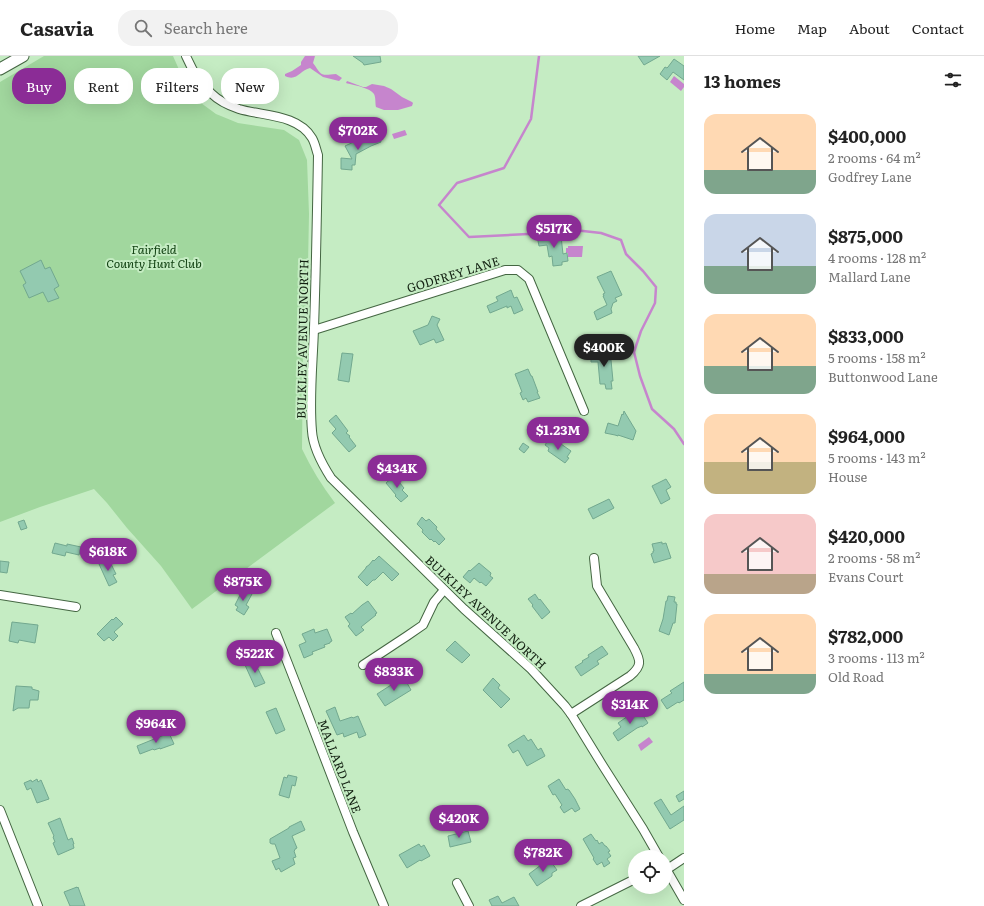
<!DOCTYPE html>
<meta charset="utf-8">
<style>
:root{--surface:#fff;--page:#f2f2f2;--text:#222;--muted:#767676;--line:#e0e0e0;--accent:#8b2c96}
body{margin:0;font-family:Literata,serif;background:var(--page);color:var(--text);height:100vh;display:flex;flex-direction:column;font-size:15px;white-space:nowrap}
*{box-sizing:border-box;margin:0}
p{font-size:13px;color:var(--muted)}
.icon{flex:none;width:22px;height:22px;fill:none;stroke:currentColor;stroke-width:2;stroke-linecap:round;stroke-linejoin:round}
.map{position:relative;flex:1;overflow:hidden}
.panel{display:flex;flex-direction:column;background:var(--surface);width:300px}
.panel>*{flex:none}
.hud{position:absolute;left:12px;top:12px;width:380px;height:36px;display:flex;gap:8px}
.buttons{position:absolute;left:628px;top:794px;display:grid;gap:8px}
.buttons a{display:grid;place-items:center;width:44px;height:44px;border-radius:50%;background:var(--surface);box-shadow:0 4px 16px #0002;font-size:20px}
.price{position:absolute;translate:-50% -34px;padding:0 9px;border-radius:14px;background:var(--accent);color:#fff;font-size:13px;line-height:26px;filter:drop-shadow(0 1px 2px #0008)}
.price::after{content:'';position:absolute;left:50%;top:24px;width:12px;height:9px;margin-left:-6px;background:inherit;clip-path:polygon(0 0,100% 0,50% 100%)}
.price.active{background:#222;color:#fff}
ul{padding:0;list-style:none}
li{display:flex;align-items:center;gap:12px;height:100px;padding:0 20px}
li span{display:grid;place-items:center;flex:none;width:112px;height:80px;border-radius:12px;color:#555}
li>.icon{margin-inline-start:auto}
span .icon{width:48px;height:48px;fill:#fffc;stroke-width:1}
li b{font-size:17px}
h2{display:flex;justify-content:space-between;align-items:center;height:48px;padding:0 20px;font-size:17px}
.chip{padding:0 14px;border-radius:16px;background:var(--surface);box-shadow:0 4px 16px #0002;font-size:14px;line-height:36px}
.chip.active{background:var(--accent);color:#fff}
header{display:flex;align-items:center;gap:24px;box-sizing:border-box;height:56px;padding:0 20px;background:var(--surface);border-bottom:1px solid var(--line)}
header strong{font-size:19px}
nav{display:flex;gap:22px;margin-inline-start:auto;font-size:14px}
.search{width:280px;height:36px;background:var(--page);display:flex;align-items:center;gap:10px;box-sizing:border-box;padding:0 14px;border-radius:16px;color:var(--muted);font-size:15px}
main{display:flex;flex:1;min-height:0}
.map>svg:first-child{display:block}
.green{fill:#a1d79e}
.water{fill:#c685cd}
.lines{fill:none;stroke-linecap:round;stroke-linejoin:round}
.stream{stroke:#c685cd;stroke-width:2.5}
.building{fill:#93cab0;stroke:#72a88f}
.minor-casing{stroke:#446642;stroke-width:10}
.major-casing{stroke:#446642;stroke-width:13}
.minor{stroke:#fff;stroke-width:8}
.major{stroke:#fff;stroke-width:11}
.labels{text-anchor:middle;dominant-baseline:central;stroke-width:4;stroke-linejoin:round;paint-order:stroke}
.park-label{font-size:12px;font-style:italic;fill:#114112;stroke:#c5ecc3}
.street-label{font-size:12px;fill:#122011;stroke:#c5ecc3}
</style>
<header>
<strong>Casavia</strong>
<div class="search"><svg class="icon" aria-label="search" viewBox="0 0 24 24"><circle cx="10" cy="10" r="6"/><path d="M15 15l6 6"/></svg>Search here</div>
<nav><a>Home</a><a>Map</a><a>About</a><a>Contact</a></nav>
</header>
<main>
<div class="map">
<svg width="684" height="850" viewBox="0 0 684 850">
<rect width="100%" height="100%" fill="#c5ecc3"/>
<!-- green -->
<path class="green" d="M44,0H173L185,27L201,47L216,58L238,67L284,74L299,84L307,104L309,158L307,261L303,297L302,393C311,412 322,430 335,447L192,553L161,510L127,472L107,447L94,433L40,451L0,466V26Z"/>
<!-- water -->
<g class="water">
<path d="M305,0H315L313,7C322,19 319,20 336,18L342,22L339,25L323,21L310,12C300,14 297,26 285,20V18L292,15L301,9V6Z"/>
<polygon points="674,20 684,28 684,31 681,35 670,26"/>
<path d="M347,25L363,31H366L372,28L384,30L391,33L402,41L412,46L413,47L412,50L398,54H384L376,51C375,47 376,42 374,38C371,32 353,29 346,27Z"/>
<polygon points="405,74 407,79 394,83 392,78"/>
<polygon points="568,190 583,190 582,201 568,201 568,197 566,197 566,192 568,192"/>
<polygon points="649,681 653,686 641,695 638,689"/>
</g>
<g class="lines">
<!-- stream -->
<polyline class="stream" points="539,0 531,63 504,112 457,127 439,149 469,181 548,177 574,174 601,177 621,184 626,198 643,215 656,231 655,247 641,275 634,296 640,320 652,353 674,373 684,388"/>
</g>
<!-- building -->
<g class="building">
<polygon points="353,0 380,0 381,6 364,9 363,7"/>
<polygon points="638,0 660,0 644,9"/>
<polygon points="674,3 684,10 684,24 673,16 667,24 660,18 665,11 667,12 668,11"/>
<polygon points="377,79 377,80 379,80 381,86 371,90 356,98 355,109 352,109 352,114 341,113 341,102 352,103 345,90 360,83 361,84"/>
<polygon points="548,178 549,182 561,180 563,198 567,197 568,205 562,206 562,209 553,210 552,200 549,201 547,189 539,190 537,180"/>
<polygon points="41,204 45,213 50,211 59,230 54,233 59,242 48,246 43,236 29,242 23,229 26,227 20,215"/>
<polygon points="611,215 622,239 615,242 617,245 613,247 611,253 612,257 597,264 594,256 597,254 607,249 603,240 604,240 603,238 605,237 597,221"/>
<polygon points="511,234 514,242 517,241 523,254 514,258 511,250 507,252 507,250 490,257 487,250 498,245 496,241"/>
<polygon points="432,260 440,263 437,269 444,284 436,287 434,283 420,289 413,275 428,269"/>
<polygon points="608,295 609,304 611,304 613,325 611,325 612,333 606,333 605,328 600,328 598,306 591,306 591,297"/>
<polygon points="342,297 353,298 349,326 338,324"/>
<polygon points="528,313 531,320 532,320 538,336 537,336 540,342 528,346 526,342 523,344 520,337 522,336 515,318"/>
<polygon points="624,355 636,375 633,384 618,379 618,380 615,379 605,377 608,367 618,370 622,358 623,359"/>
<polygon points="336,359 348,375 346,377 350,380 349,381 356,390 349,396 332,377 336,373 329,365"/>
<polygon points="549,383 560,390 561,388 571,395 567,401 569,402 565,407 548,395 549,392 545,389"/>
<polygon points="523,387 529,391 524,397 519,393"/>
<polygon points="394,420 404,432 402,434 408,440 401,446 395,440 396,439 386,427"/>
<polygon points="666,423 671,431 666,434 670,443 661,448 652,430"/>
<polygon points="609,443 614,452 593,463 588,453"/>
<polygon points="422,461 426,465 429,463 437,471 436,473 445,483 439,489 435,485 434,486 431,483 430,484 422,476 423,474 417,468"/>
<polygon points="24,464 27,472 21,474 18,466"/>
<polygon points="662,486 662,488 666,487 671,502 654,507 651,498 653,497 653,495 654,495 652,488"/>
<polygon points="55,487 67,490 67,488 81,491 79,499 66,496 65,500 52,497"/>
<polygon points="379,500 399,518 392,525 383,516 375,524 373,524 367,530 358,521 366,512 366,511 369,509 373,504 374,505"/>
<polygon points="109,504 116,518 113,519 117,526 109,530 99,508"/>
<polygon points="0,505 9,506 7,517 0,516"/>
<polygon points="479,507 491,517 490,520 493,522 486,530 481,526 480,527 474,522 470,527 463,521 469,514 470,515"/>
<polygon points="243,533 252,538 246,549 249,551 244,559 236,554 238,551 235,549"/>
<polygon points="535,538 539,544 540,543 550,556 542,563 532,550 533,549 528,543"/>
<polygon points="668,540 675,541 674,546 676,546 676,548 677,548 675,567 673,567 669,579 659,575 663,563 666,545 667,545"/>
<polygon points="368,545 377,557 375,558 376,559 361,571 364,574 356,580 348,570 350,568 345,561 351,557 352,558 362,549"/>
<polygon points="116,561 123,568 114,576 118,580 113,585 109,581 104,585 97,578 112,563 113,564"/>
<polygon points="12,566 38,569 35,587 19,584 18,587 9,585"/>
<polygon points="314,573 315,577 327,573 332,585 330,586 330,587 324,589 325,591 312,596 313,598 311,599 304,602 299,589 306,586 302,578"/>
<polygon points="455,585 470,599 462,607 446,594"/>
<polygon points="602,590 608,598 597,605 599,608 581,620 575,611 583,606 582,605 589,601 588,599"/>
<polygon points="254,605 265,627 255,631 245,609"/>
<polygon points="402,622 405,627 407,627 411,634 385,650 377,638"/>
<polygon points="493,622 500,629 498,632 510,643 501,652 483,634"/>
<polygon points="684,626 684,644 679,647 678,646 667,653 661,644 672,637 670,635"/>
<polygon points="16,630 32,631 32,633 39,635 38,644 30,644 29,652 18,652 13,655"/>
<polygon points="335,651 340,665 352,661 353,662 358,660 366,679 359,682 357,676 344,681 343,677 337,679 326,655"/>
<polygon points="276,652 285,674 276,678 266,656"/>
<polygon points="640,655 648,667 642,671 642,670 637,672 618,685 613,677 621,671 618,667 628,660 628,661 635,657 635,658"/>
<polygon points="169,677 174,688 160,693 160,692 154,694 153,693 140,698 137,690"/>
<polygon points="524,679 528,685 531,683 538,694 541,692 545,700 527,710 518,694 513,697 508,689"/>
<polygon points="288,719 297,721 295,730 292,729 289,742 279,739 284,721 287,722"/>
<polygon points="37,723 38,726 41,724 49,743 37,747 31,732 27,734 24,727 31,724 32,726"/>
<polygon points="559,723 566,734 567,733 569,734 575,743 580,753 575,756 572,752 564,757 560,751 562,749 555,738 553,739 548,730"/>
<polygon points="684,735 684,743 679,746 676,740"/>
<polygon points="661,743 671,759 684,750 684,764 670,773 654,747"/>
<polygon points="60,762 68,784 72,782 74,788 73,788 74,792 58,799 53,787 55,786 53,781 54,780 48,767"/>
<polygon points="301,765 305,774 292,780 297,792 295,793 295,794 294,795 296,801 293,802 295,808 281,816 279,812 276,814 272,805 280,802 275,788 272,788 270,787 270,783 289,772 289,771"/>
<polygon points="468,775 471,786 450,791 448,780"/>
<polygon points="591,778 596,785 597,784 599,788 602,786 605,790 606,790 610,795 608,796 611,800 607,803 610,807 604,811 602,806 597,809 593,803 594,802 583,783"/>
<polygon points="419,788 421,791 424,789 430,800 421,805 420,804 407,812 399,799"/>
<polygon points="549,803 557,814 552,817 552,820 537,830 529,818"/>
<polygon points="77,831 77,832 78,831 85,850 70,850 64,836"/>
<polygon points="498,840 502,847 514,841 519,850 492,850 489,844"/>
</g>
<g class="lines">
<defs>
<g id="minor">
<path d="M186,0C192,14 200,28 212,38C219,45 230,50 239,53C262,60 298,58 312,82C315,87 316,93 318,99C317,157 316,215 314,272C313,306 309,341 312,375C313,392 322,408 331,422L464,553L531,613L565,650L571,658L603,710L643,773L659,801"/>
<polyline points="314,274 505,214 518,214 529,223 584,355"/>
<polyline points="0,539 76,551"/>
<polyline points="276,577 308,659 353,776 384,850"/>
<polyline points="363,609 407,580 423,569 434,546 444,534"/>
<path d="M571,658L630,620C642,610 641,605 634,592L597,530L594,502"/>
<polyline points="0,754 38,850"/>
<polyline points="665,811 684,844"/>
<polyline points="666,814 684,802"/>
<polyline points="457,827 469,850"/>
<polyline points="581,850 635,823"/>
</g>
<polyline id="major" points="0,13 23,0"/>
</defs>
<!-- minor casing -->
<use href="#minor" class="minor-casing"/>
<!-- major casing -->
<use href="#major" class="major-casing"/>
<!-- minor -->
<use href="#minor" class="minor"/>
<!-- major -->
<use href="#major" class="major"/>
</g>
<g class="labels">
<!-- park labels -->
<g class="park-label">
<text x="154" y="193">Fairfield<tspan x="154" dy="14">County Hunt Club</tspan></text>
</g>
<!-- street labels -->
<g class="street-label">
<text transform="translate(453 218) rotate(-17)">GODFREY LANE</text>
<text transform="translate(302 283) rotate(-89)">BULKLEY AVENUE NORTH</text>
<text transform="translate(486 556) rotate(43)">BULKLEY AVENUE NORTH</text>
<text transform="translate(340 710) rotate(69)">MALLARD LANE</text>
</g>
</g>
</svg>
<div class="buttons">
<a><svg class="icon" aria-label="locate" viewBox="0 0 24 24"><circle cx="12" cy="12" r="6"/><path d="M12 2v4M12 18v4M2 12h4M18 12h4"/></svg></a>
</div>
<b class="price" style="left:358px;top:95px">$702K</b>
<b class="price" style="left:554px;top:193px">$517K</b>
<b class="price active" style="left:604px;top:312px">$400K</b>
<b class="price" style="left:558px;top:395px">$1.23M</b>
<b class="price" style="left:397px;top:433px">$434K</b>
<b class="price" style="left:108px;top:516px">$618K</b>
<b class="price" style="left:243px;top:546px">$875K</b>
<b class="price" style="left:255px;top:618px">$522K</b>
<b class="price" style="left:394px;top:636px">$833K</b>
<b class="price" style="left:630px;top:669px">$314K</b>
<b class="price" style="left:156px;top:688px">$964K</b>
<b class="price" style="left:459px;top:783px">$420K</b>
<b class="price" style="left:543px;top:817px">$782K</b>
<div class="hud">
<a class="chip active">Buy</a>
<a class="chip">Rent</a>
<a class="chip">Filters</a>
<a class="chip">New</a>
</div>
</div>
<section class="panel">
<h2>13 homes<svg class="icon" aria-label="filters" viewBox="0 0 24 24"><path d="M4 7h16M4 17h16"/><circle cx="9" cy="7" r="2"/><circle cx="15" cy="17" r="2"/></svg></h2>
<ul>
<li><span style="background:linear-gradient(#ffd9b3 70%,#7fa58c 0)"><svg class="icon" aria-label="home" viewBox="0 0 24 24"><path d="M3 11l9-7 9 7M6 9v11h12V9"/></svg></span><div><b>$400,000</b><p>2 rooms · 64 m²</p><p>Godfrey Lane</p></div></li>
<li><span style="background:linear-gradient(#c9d6e8 65%,#7fa58c 0)"><svg class="icon" aria-label="home" viewBox="0 0 24 24"><path d="M3 11l9-7 9 7M6 9v11h12V9"/></svg></span><div><b>$875,000</b><p>4 rooms · 128 m²</p><p>Mallard Lane</p></div></li>
<li><span style="background:linear-gradient(#ffd9b3 65%,#7fa58c 0)"><svg class="icon" aria-label="home" viewBox="0 0 24 24"><path d="M3 11l9-7 9 7M6 9v11h12V9"/></svg></span><div><b>$833,000</b><p>5 rooms · 158 m²</p><p>Buttonwood Lane</p></div></li>
<li><span style="background:linear-gradient(#ffd9b3 60%,#c2b280 0)"><svg class="icon" aria-label="home" viewBox="0 0 24 24"><path d="M3 11l9-7 9 7M6 9v11h12V9"/></svg></span><div><b>$964,000</b><p>5 rooms · 143 m²</p><p>House</p></div></li>
<li><span style="background:linear-gradient(#f6c9c9 75%,#b9a48a 0)"><svg class="icon" aria-label="home" viewBox="0 0 24 24"><path d="M3 11l9-7 9 7M6 9v11h12V9"/></svg></span><div><b>$420,000</b><p>2 rooms · 58 m²</p><p>Evans Court</p></div></li>
<li><span style="background:linear-gradient(#ffd9b3 75%,#7fa58c 0)"><svg class="icon" aria-label="home" viewBox="0 0 24 24"><path d="M3 11l9-7 9 7M6 9v11h12V9"/></svg></span><div><b>$782,000</b><p>3 rooms · 113 m²</p><p>Old Road</p></div></li>
</ul>
</section>
</main>
